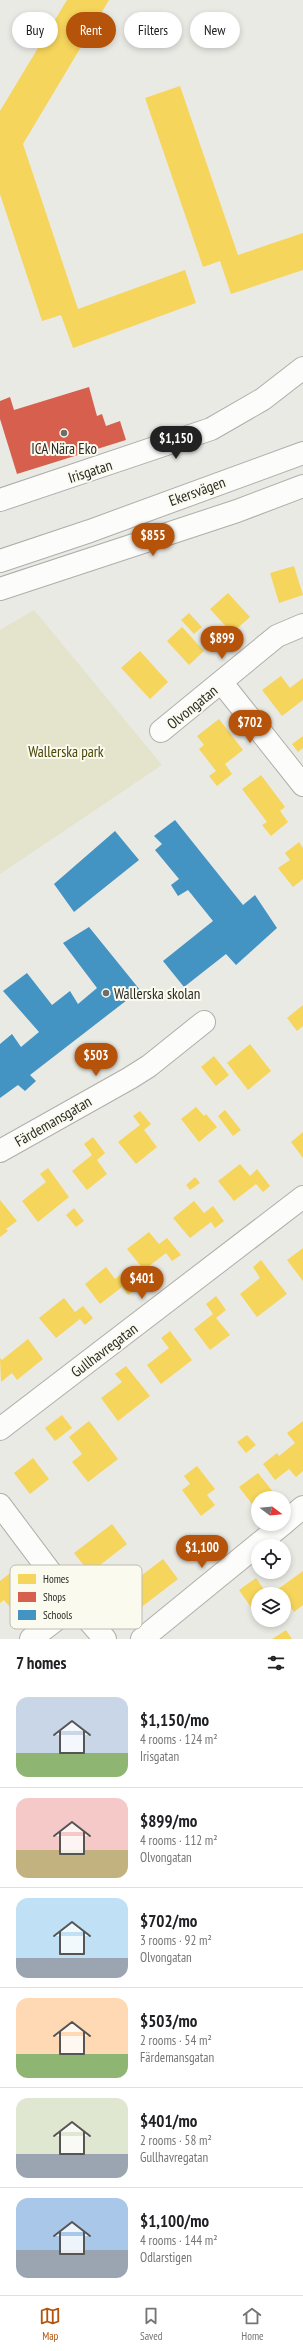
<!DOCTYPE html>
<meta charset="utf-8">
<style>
:root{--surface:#fff;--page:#f6f6f6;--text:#202124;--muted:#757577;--line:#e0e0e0;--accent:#b45309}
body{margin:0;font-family:"PT Sans Narrow",sans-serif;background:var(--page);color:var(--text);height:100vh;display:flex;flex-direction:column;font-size:15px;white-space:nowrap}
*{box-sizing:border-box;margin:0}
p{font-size:13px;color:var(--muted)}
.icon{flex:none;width:22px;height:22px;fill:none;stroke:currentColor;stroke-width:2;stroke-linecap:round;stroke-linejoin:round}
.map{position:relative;height:1639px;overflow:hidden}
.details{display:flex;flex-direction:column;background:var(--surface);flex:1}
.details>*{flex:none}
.guide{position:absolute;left:12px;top:12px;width:279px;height:36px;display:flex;gap:8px}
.needle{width:26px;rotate:106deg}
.buttons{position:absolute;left:251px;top:1491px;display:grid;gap:8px}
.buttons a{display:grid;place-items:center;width:40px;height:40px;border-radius:50%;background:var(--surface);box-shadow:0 2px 6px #0003;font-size:20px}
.price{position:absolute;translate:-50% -34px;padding:0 9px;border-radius:14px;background:var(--accent);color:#fff;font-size:13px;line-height:26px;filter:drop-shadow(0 1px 2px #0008)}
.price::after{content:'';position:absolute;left:50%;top:24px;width:12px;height:9px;margin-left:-6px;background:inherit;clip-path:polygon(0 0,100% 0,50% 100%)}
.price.on{background:#222;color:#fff}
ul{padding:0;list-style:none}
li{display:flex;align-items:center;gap:12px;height:100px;padding:0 16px}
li+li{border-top:1px solid var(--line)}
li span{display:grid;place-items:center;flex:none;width:112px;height:80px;border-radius:12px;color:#555}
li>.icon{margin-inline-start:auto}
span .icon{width:48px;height:48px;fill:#fffc;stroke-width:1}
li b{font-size:17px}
h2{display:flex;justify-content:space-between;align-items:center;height:48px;padding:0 16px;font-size:17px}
.chip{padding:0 14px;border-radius:18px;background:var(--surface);box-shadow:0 2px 6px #0003;font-size:14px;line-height:36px}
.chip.on{background:var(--accent);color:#fff}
.tabs{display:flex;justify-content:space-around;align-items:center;height:56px;border-top:1px solid var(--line);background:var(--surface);font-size:11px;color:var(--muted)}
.tabs a{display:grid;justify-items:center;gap:2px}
.tabs .on{color:var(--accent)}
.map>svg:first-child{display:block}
.green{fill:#e4e3cb}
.homes{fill:#f6d55c}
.shops{fill:#d6604d}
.schools{fill:#4393c3}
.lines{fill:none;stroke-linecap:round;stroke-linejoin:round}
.minor-casing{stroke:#aeaeaa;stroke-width:24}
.major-casing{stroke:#aeaeaa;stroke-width:24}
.minor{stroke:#fcfcfb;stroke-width:22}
.major{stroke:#fcfcfb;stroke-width:22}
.poi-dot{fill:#6d6d69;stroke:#fafaef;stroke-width:1.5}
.labels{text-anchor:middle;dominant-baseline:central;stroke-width:4;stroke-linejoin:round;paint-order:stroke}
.poi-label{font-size:15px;fill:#2a2a26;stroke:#fafaef}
.street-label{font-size:15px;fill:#2a2a26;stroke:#fafaef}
.park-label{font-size:15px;fill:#4a4607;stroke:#fafaef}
.key{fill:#fafaef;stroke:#bcbcb3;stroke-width:1}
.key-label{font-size:11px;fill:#2a2a26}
</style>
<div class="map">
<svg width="303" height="1639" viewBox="0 0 303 1639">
<rect width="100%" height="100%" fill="#eaeae5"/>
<!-- green -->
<polygon class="green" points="34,610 162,765 0,874 0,630"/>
<!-- homes -->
<g class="homes">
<polygon points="67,0 109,0 23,144 78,309 185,270 196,303 73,348 61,315 42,321 0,194 0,111"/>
<polygon points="180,86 238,255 303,233 303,270 231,294 220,261 203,267 145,98"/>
<polygon points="294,566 303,595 279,603 270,573"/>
<polygon points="228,593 250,617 232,633 210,609"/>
<polygon points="189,613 202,627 194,634 181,620"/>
<polygon points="182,627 204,651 189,665 167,641"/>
<polygon points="140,651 168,682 150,699 121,668"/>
<polygon points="281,676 290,688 303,678 303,700 282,716 262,690"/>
<polygon points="219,719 243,750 225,764 232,774 217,786 209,776 216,771 199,749 204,745 197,736"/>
<polygon points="303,736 303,748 298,752 292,744"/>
<polygon points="261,775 285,807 280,811 288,822 271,836 262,825 267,822 242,789"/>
<polygon points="299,842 303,848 303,879 293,887 278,868 290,860 285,853"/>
<polygon points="303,1005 303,1026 297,1031 287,1018"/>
<polygon points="250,1044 271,1071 248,1090 227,1063"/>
<polygon points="214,1056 229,1075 216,1086 201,1067"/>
<polygon points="196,1107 204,1116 206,1114 217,1127 199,1142 181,1119"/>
<polygon points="225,1110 241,1130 233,1136 218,1116"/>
<polygon points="140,1111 151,1124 144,1130 157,1147 136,1164 118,1142 140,1125 133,1116"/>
<polygon points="303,1132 303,1158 291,1142"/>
<polygon points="93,1137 105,1153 97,1160 107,1174 87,1190 72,1171 92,1155 84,1144"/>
<polygon points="240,1164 250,1176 257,1169 270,1186 263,1192 256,1184 234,1201 218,1181"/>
<polygon points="48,1168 69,1197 38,1222 22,1201 46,1182 40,1174"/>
<polygon points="195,1177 200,1183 190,1190 186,1185"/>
<polygon points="0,1200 17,1221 6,1229 8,1231 0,1237"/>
<polygon points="194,1201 204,1213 213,1206 224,1221 215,1228 211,1222 190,1238 173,1218"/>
<polygon points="74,1208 84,1221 76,1227 66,1215"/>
<polygon points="149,1232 159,1244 167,1238 181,1255 172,1261 166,1253 144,1270 127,1249"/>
<polygon points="303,1248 303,1281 287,1260"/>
<polygon points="261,1260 287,1294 257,1317 240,1294 260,1278 253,1267"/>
<polygon points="106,1267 115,1279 125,1271 137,1287 128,1295 122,1287 100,1304 85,1284"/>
<polygon points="216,1296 226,1310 216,1318 230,1335 210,1350 194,1329 213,1314 206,1304"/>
<polygon points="64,1298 75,1312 83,1306 93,1318 85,1325 80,1319 56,1338 39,1318"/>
<polygon points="170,1331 192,1360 161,1384 147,1365 169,1348 161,1338"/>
<polygon points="28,1339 43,1359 17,1380 12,1373 1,1382 0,1358 2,1360"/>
<polygon points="126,1366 150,1396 118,1421 101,1398 122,1382 115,1374"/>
<polygon points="62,1415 72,1428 55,1441 45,1428"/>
<polygon points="89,1421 118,1459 88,1482 72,1462 82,1454 69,1437"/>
<polygon points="303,1421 303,1471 296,1477 289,1469 275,1480 263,1464 277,1453 279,1456 295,1443 287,1433"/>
<polygon points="247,1435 256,1445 246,1453 237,1442"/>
<polygon points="33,1458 49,1479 30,1494 14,1473"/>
<polygon points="197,1466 215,1489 207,1495 215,1505 201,1516 182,1490 190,1484 184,1476"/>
<polygon points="258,1473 274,1493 268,1498 258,1498 258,1506 255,1508 239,1487"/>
<polygon points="112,1524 127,1544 90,1573 74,1553"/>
<polygon points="163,1559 178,1579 135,1612 129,1604 120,1611 109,1596 118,1589 120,1592"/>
<polygon points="14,1570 35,1597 15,1613 4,1600 0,1603 0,1581"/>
<polygon points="303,1571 303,1605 294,1612 284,1598 284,1594 281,1594 278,1589"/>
<polygon points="256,1578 267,1594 258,1594 257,1616 239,1590"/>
<polygon points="286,1630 292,1639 272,1639"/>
</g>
<!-- shops -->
<polygon class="shops" points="89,387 97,416 102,414 106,426 120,421 126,440 17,474 0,419 0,401 10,397 14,410"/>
<!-- schools -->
<g class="schools">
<polygon points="175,820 243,905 255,895 277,928 236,965 226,954 184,987 163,961 213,921 188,890 178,896 171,885 179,879 155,850 162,844 154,836"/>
<polygon points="115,831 139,860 74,912 54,884"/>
<polygon points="89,927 140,990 30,1075 36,1081 25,1091 18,1085 0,1098 0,1044 12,1034 21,1047 39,1032 3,991 27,973 52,1005 70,991 78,1004 97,988 63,943"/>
</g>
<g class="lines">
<defs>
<g id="minor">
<polyline points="0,500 211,429 263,399 303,368"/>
<polyline points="222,683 303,785"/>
<polyline points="161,731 277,636 303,625"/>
<polyline points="0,1151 130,1078 149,1066 204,1022"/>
<polyline points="0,1429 303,1197"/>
<polyline points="0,1505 75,1605 105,1639"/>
<polyline points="284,1523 303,1507"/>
<polyline points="31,1639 75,1605"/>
<polyline points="142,1639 283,1524"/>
</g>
<g id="major">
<polyline points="0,561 90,531 303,453"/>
<polyline points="0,589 237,511 303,486"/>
</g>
</defs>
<!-- minor casing -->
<use href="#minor" class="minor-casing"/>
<!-- major casing -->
<use href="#major" class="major-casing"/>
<!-- minor -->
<use href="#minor" class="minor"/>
<!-- major -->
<use href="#major" class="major"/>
</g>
<!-- markers -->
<g class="poi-dot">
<circle cx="64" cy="433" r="4"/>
<circle cx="106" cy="993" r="4"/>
</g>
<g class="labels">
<!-- poi labels -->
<g class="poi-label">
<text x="64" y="448">ICA Nära Eko</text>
<text x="114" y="993" text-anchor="start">Wallerska skolan</text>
</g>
<!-- street labels -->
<g class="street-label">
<text transform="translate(90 471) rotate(-18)">Irisgatan</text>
<text transform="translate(197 491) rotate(-20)">Ekersvägen</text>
<text transform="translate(192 707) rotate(-39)">Olvongatan</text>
<text transform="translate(53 1121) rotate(-30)">Färdemansgatan</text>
<text transform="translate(104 1350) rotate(-37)">Gullhavregatan</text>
</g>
<!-- park labels -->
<g class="park-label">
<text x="66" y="751">Wallerska park</text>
</g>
</g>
<!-- legend -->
<rect x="10" y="1565" width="132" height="64" rx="6" class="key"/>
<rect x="18" y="1574" width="18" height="10" fill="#f6d55c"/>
<rect x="18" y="1592" width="18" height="10" fill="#d6604d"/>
<rect x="18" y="1610" width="18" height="10" fill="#4393c3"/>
<g class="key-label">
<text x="43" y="1583">Homes</text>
<text x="43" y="1601">Shops</text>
<text x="43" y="1619">Schools</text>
</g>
</svg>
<div class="buttons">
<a><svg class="needle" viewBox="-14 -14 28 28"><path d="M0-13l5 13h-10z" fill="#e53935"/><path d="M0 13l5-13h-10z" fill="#757577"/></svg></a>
<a><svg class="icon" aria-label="locate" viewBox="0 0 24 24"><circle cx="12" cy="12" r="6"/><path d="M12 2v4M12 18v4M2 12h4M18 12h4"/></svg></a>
<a><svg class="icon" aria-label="layers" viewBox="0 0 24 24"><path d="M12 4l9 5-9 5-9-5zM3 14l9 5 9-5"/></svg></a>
</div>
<b class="price on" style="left:176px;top:460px">$1,150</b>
<b class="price" style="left:153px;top:557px">$855</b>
<b class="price" style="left:222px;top:660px">$899</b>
<b class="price" style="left:250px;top:744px">$702</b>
<b class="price" style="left:96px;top:1077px">$503</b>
<b class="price" style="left:142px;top:1300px">$401</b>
<b class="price" style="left:202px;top:1569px">$1,100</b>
<div class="guide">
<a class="chip">Buy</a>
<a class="chip on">Rent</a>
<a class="chip">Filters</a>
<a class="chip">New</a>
</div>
</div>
<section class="details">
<h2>7 homes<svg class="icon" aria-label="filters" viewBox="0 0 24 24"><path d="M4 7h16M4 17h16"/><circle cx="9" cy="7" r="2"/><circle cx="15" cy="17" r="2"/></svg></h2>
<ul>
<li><span style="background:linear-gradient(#c9d6e8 70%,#8fb573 0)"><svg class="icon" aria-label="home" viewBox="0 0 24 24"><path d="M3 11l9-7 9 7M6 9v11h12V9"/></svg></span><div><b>$1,150/mo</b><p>4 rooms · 124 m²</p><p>Irisgatan</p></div></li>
<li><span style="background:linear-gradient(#f6c9c9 65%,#c2b280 0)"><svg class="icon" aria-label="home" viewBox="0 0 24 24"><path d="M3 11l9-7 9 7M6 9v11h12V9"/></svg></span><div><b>$899/mo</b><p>4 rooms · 112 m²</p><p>Olvongatan</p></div></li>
<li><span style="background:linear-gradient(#bfe0f5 75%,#9aa5b1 0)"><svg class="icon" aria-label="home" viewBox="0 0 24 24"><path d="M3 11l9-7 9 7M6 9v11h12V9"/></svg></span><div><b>$702/mo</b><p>3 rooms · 92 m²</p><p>Olvongatan</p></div></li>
<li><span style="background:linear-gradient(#ffd9b3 70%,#8fb573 0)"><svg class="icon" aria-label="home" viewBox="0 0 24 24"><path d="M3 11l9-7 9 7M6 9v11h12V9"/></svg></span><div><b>$503/mo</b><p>2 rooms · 54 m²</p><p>Färdemansgatan</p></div></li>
<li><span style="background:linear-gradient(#dfe7d0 70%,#9aa5b1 0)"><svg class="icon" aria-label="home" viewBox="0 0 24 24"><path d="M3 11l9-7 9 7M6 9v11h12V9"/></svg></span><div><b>$401/mo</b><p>2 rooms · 58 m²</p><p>Gullhavregatan</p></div></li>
<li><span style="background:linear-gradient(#a9c7e8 65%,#9aa5b1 0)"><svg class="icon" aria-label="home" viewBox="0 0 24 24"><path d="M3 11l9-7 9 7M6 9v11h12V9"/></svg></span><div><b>$1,100/mo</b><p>4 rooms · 144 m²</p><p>Odlarstigen</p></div></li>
</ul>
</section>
<nav class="tabs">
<a class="on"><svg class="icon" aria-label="map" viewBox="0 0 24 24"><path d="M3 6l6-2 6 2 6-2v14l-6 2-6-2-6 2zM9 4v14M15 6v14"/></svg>Map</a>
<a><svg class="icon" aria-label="saved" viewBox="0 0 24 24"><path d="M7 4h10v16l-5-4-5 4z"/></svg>Saved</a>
<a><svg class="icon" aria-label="home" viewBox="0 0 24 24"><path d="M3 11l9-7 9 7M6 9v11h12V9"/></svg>Home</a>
</nav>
